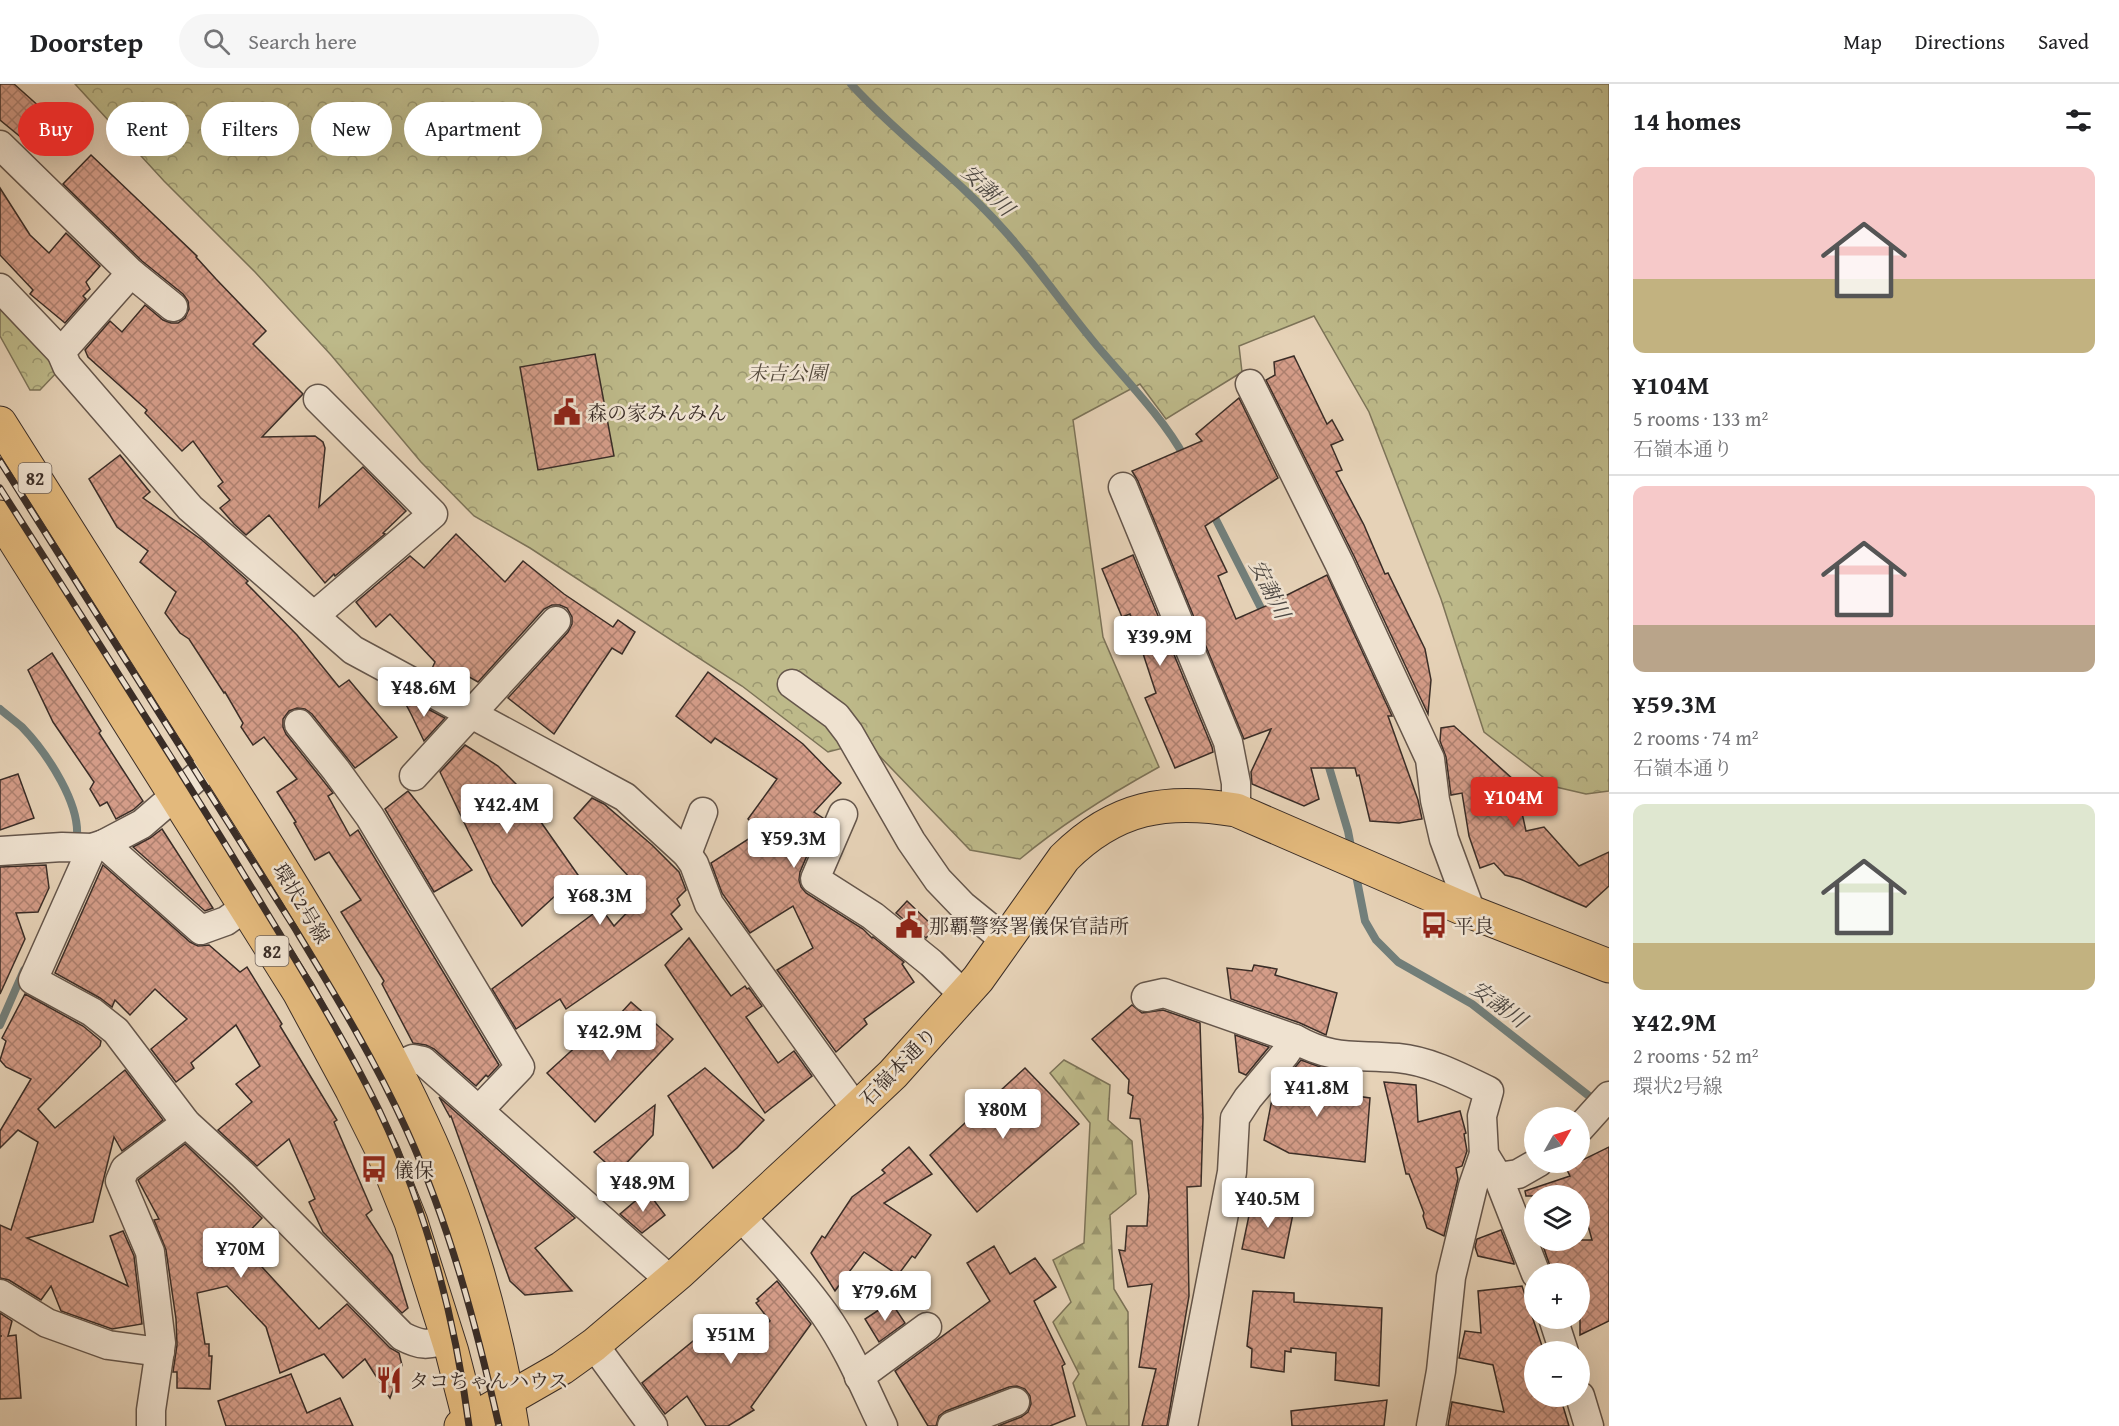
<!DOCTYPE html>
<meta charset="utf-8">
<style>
:root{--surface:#fff;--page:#f6f6f6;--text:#202124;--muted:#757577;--line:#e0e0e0;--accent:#d93025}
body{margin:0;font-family:"Gentium Book Plus","Noto Serif JP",serif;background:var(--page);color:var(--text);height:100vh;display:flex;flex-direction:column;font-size:22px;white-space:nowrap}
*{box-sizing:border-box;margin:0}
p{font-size:20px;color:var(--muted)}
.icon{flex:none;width:33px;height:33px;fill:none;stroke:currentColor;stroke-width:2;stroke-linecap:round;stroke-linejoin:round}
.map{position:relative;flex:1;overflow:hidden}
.panel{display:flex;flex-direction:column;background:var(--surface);width:510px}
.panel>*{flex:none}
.hud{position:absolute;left:18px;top:18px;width:570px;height:54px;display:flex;gap:12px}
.needle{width:39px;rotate:51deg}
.fabs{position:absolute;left:1524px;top:1023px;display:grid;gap:12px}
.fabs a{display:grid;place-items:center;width:66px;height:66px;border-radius:50%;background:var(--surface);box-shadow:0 6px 24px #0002;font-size:30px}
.price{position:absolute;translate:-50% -51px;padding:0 14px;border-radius:6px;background:#fff;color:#222;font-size:20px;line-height:39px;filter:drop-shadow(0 2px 3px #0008)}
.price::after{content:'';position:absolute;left:50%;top:36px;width:18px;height:14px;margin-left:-9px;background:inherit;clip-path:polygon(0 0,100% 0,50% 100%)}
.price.current{background:var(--accent);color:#fff}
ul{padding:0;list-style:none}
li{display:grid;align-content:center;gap:12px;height:318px;padding:0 24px}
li+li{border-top:2px solid var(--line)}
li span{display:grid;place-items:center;height:186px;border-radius:12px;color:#555}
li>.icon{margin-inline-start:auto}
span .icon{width:108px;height:108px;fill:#fffc;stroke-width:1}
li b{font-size:26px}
h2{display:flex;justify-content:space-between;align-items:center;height:72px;padding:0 24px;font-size:26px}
.pill{padding:0 21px;border-radius:27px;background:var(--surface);box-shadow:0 6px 24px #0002;font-size:21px;line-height:54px}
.pill.current{background:var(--accent);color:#fff}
header{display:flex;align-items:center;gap:36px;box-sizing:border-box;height:84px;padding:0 30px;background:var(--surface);border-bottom:2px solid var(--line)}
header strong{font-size:28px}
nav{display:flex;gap:33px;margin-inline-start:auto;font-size:21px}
.search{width:420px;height:54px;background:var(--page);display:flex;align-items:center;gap:15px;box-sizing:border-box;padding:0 21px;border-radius:33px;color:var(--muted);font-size:22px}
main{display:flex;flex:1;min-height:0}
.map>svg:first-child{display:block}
.forest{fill:url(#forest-firs);stroke:#7c7358;stroke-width:1.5}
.park{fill:url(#park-crowns);stroke:#7c7358;stroke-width:1.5}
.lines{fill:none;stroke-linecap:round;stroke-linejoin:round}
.stream{stroke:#727f7b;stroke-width:8}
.building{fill:url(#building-cross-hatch);stroke:#3a2d27;stroke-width:1.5}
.minor-casing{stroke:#65564b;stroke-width:31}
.major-casing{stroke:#3a2d27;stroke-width:35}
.minor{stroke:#efe2d0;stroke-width:28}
.major{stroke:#e3b97c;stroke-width:33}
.rail-casing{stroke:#3a2d27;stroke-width:7}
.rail{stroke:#efe2d0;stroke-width:4.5;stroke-dasharray:14;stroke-linecap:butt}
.labels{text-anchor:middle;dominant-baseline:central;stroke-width:5;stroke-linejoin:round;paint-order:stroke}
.shield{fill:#efe2d0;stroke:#70635a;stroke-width:1.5}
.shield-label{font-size:18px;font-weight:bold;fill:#3a2d27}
.park-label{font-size:20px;font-style:italic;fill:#54493b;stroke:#efe2d0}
.poi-label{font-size:20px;fill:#3a2d27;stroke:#efe2d0;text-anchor:start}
.street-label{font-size:20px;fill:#3a2d27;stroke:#efe2d0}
.water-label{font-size:21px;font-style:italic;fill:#4d4843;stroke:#efe2d0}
</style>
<header>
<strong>Doorstep</strong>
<div class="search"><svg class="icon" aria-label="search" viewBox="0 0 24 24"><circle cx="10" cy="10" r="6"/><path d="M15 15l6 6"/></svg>Search here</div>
<nav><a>Map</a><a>Directions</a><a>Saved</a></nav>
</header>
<main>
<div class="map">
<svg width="1609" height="1342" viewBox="0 0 1609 1342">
<defs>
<pattern id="forest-firs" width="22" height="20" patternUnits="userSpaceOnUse" patternTransform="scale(1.5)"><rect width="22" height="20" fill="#bdb989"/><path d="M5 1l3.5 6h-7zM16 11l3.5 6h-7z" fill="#9b9770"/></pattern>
<pattern id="park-crowns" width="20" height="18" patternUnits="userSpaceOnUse" patternTransform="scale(1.5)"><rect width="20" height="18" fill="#bdb989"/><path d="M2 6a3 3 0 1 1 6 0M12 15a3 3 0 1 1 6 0" fill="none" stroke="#9b9770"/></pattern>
<pattern id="building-cross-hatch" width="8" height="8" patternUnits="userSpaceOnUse" patternTransform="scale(1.5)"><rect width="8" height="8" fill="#d49c88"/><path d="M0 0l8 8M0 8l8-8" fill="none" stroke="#ad806f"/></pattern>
</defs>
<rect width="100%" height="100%" fill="#e6d2b7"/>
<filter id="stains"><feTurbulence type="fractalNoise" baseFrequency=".00333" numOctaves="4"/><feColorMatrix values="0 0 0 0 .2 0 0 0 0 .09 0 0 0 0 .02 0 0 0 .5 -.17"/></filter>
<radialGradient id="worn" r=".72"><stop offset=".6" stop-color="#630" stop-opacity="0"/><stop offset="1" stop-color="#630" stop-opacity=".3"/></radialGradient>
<!-- forest -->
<polygon class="forest" points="1064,976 1110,1001 1108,1036 1132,1057 1136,1110 1110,1131 1114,1205 1128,1228 1129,1342 1087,1342 1073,1299 1079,1290 1053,1238 1071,1218 1053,1176 1084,1159 1090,1039 1050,989"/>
<!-- park -->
<g class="park">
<path d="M75,0H1609V707L1586,710L1556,703L1484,648L1441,515L1369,328L1314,232L1239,262L1242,288L1166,335L1140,300L1073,336L1103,553L1159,683C1110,710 1063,739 1020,775L970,766L866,658L828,668L742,602L530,464L474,432L421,378L331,271L255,188L164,97Z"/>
<polygon points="0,215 59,286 40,306 30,306 0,252"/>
</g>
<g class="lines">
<!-- stream -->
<g class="stream">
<path d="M851,0C898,52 956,92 1003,145C1037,182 1065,224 1098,263C1126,296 1164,335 1185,374"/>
<polyline points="1211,426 1265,532"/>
<path d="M0,625C7,631 15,637 22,643C46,668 84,723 76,759"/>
<polyline points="1326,673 1348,747 1352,768"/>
<polyline points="1355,786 1365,837 1376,856 1398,878 1472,920 1598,1019"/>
<polyline points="0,941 24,886"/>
</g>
</g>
<!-- building -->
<g class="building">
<polygon points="0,0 14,0 51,33 28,59 0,36"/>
<polygon points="91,71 197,172 196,173 216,195 266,247 253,260 303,310 262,353 315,352 323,358 325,364 319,423 363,383 406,427 383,449 385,450 335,492 334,490 325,499 269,431 246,451 234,440 220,424 230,416 218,402 223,398 193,357 182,367 145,329 147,326 88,273 85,266 110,237 122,248 145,221 163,236 171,239 178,239 185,234 189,225 188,217 183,210 142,177 63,100"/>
<polygon points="0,104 30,151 49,169 66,149 100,182 86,198 90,205 83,212 86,215 65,239 30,210 33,206 0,171"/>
<polygon points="595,270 614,372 538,386 520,283"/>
<polygon points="1294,272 1327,340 1332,336 1343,356 1331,361 1342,386 1336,388 1364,441 1385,490 1388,489 1425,565 1431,596 1428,630 1354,472 1266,296 1275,291 1274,278"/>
<polygon points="1239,314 1278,394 1205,442 1227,488 1218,492 1236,535 1284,514 1283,513 1327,491 1392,632 1388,632 1418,716 1422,735 1399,739 1370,737 1359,691 1357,692 1355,684 1311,684 1319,715 1304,722 1252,700 1251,688 1271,645 1244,655 1138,397 1132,387 1202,357 1196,350"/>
<polygon points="120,371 150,408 143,414 202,456 248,497 246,499 297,551 339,603 349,596 397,653 355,684 312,630 305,625 297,624 289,627 283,635 283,643 286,650 333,709 328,712 350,752 358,746 499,981 488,993 486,991 476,1002 434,965 426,961 413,959 382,900 384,897 341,828 361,816 329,768 315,776 294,739 296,738 277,708 297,695 264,653 253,661 241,643 243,639 225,608 224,609 189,555 180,549 165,529 176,508 140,478 148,467 117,443 89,395"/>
<polygon points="456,450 505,498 523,477 564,510 613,543 618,536 635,548 622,570 612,564 554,650 508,614 568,548 572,540 572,533 567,524 560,521 552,521 544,525 478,598 464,590 455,602 430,589 435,578 390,530 376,543 356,518 410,472 424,484"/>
<polygon points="1133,471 1212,663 1213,668 1175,684 1145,614 1156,609 1130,530 1122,533 1102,485"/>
<polygon points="52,569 101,647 99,649 143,717 133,726 116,735 107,718 100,722 90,705 94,698 53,638 28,586"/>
<polygon points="708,588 803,660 841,699 814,728 823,734 800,788 799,796 801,803 806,809 863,845 872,854 873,853 904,878 902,880 914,898 864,935 867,940 836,968 777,886 813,864 793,822 750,849 722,809 711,779 761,747 748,735 777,695 715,654 711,659 676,632"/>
<polygon points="401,611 445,634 424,657 411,630"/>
<polygon points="1454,642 1515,697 1526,747 1544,743 1579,782 1609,768 1609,802 1586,823 1520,795 1505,791 1494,779 1480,784 1469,752 1462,709 1451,711 1446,673 1440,657 1441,644"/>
<polygon points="465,661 498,682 519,703 517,704 578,791 522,842 493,799 440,688"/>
<polygon points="18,690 34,734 0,746 0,696"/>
<polygon points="408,707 472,786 434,808 385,725"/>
<polygon points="592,714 604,720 652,761 679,788 686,806 677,815 680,821 671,830 682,845 566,925 560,915 516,945 492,905 601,824 614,842 645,810 574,734"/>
<polygon points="162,745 213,824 205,827 133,763 150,754"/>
<polygon points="46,781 49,804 38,828 16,829 25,855 0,910 0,783"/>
<polygon points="103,781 190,858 198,862 209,861 240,888 247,883 282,940 280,942 337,1036 334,1038 372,1126 366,1131 392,1171 408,1224 402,1229 323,1148 309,1118 315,1115 289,1055 257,1082 218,1046 252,1018 236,1000 260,982 236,941 191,979 194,984 176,998 151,965 187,935 155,905 130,931 115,916 112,923 100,914 55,889"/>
<polygon points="907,817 935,844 926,854 896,829"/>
<polygon points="689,854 731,912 745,902 747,905 749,904 762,922 746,933 778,979 794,967 812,992 765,1029 665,881"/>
<polygon points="1254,881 1277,885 1275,891 1337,909 1326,951 1300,939 1231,915 1227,884 1252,887"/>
<polygon points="25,910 83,942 101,957 100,962 38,1025 55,1044 125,986 163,1036 122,1067 114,1053 93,1138 27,1154 128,1202 110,1152 123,1147 134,1172 142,1240 112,1245 61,1227 51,1202 41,1216 9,1196 0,1194 0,1141 11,1146 38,1058 18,1046 0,1064 0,1047 31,995 6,983 0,976 6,957 2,954"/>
<polygon points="631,918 673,955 595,1038 547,989 581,958 588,965"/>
<polygon points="1132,921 1142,929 1163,926 1200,939 1203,1034 1201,1102 1187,1103 1189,1212 1167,1342 1142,1342 1156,1285 1139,1283 1152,1200 1128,1203 1119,1166 1125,1167 1127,1142 1147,1142 1149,1112 1140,1035 1130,1034 1133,1012 1128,1009 1129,996 1092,955"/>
<polygon points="1235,951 1269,963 1246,991 1239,988"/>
<polygon points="1301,976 1323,984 1322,1007 1370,1014 1365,1078 1289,1069 1264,1056 1273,1010"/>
<polygon points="705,984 764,1036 737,1064 713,1084 668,1012"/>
<polygon points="1025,984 1079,1040 977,1128 930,1071"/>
<polygon points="1384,998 1416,1001 1418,1038 1460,1027 1466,1049 1464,1050 1467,1067 1462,1082 1456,1084 1458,1095 1444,1152 1427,1144 1423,1132 1424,1129 1409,1090 1406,1090"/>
<polygon points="439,1013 575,1134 535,1164 572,1207 525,1211 510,1197 451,1032 450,1033"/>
<polygon points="655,1021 653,1051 617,1089 594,1068"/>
<polygon points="185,1060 262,1134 239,1158 319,1245 347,1220 390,1264 399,1269 402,1281 390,1314 365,1275 343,1294 324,1270 280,1289 266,1243 227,1202 197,1209 205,1260 209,1260 209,1272 212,1272 210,1305 177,1304 177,1288 173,1288 177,1261 176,1235 166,1166 154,1136 159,1135 138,1096"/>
<polygon points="909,1063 932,1090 884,1119 931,1151 915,1174 912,1172 898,1191 864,1168 835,1207 811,1169 822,1152 825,1154 852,1113 885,1089 882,1086"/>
<polygon points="1609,1063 1609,1237 1580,1251 1580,1190 1552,1188 1541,1156 1592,1156 1580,1112 1526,1112 1525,1107 1570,1092 1566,1084"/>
<polygon points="647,1107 665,1131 642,1149 620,1130"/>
<polygon points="1252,1117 1294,1125 1284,1174 1242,1165"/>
<polygon points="1501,1146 1514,1179 1514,1180 1478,1172 1475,1163 1477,1155"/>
<polygon points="994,1162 1010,1190 1035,1174 1056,1203 1034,1217 1065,1280 1062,1282 1075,1332 1050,1342 998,1342 1021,1333 1028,1328 1031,1320 1030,1312 1025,1305 1017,1302 1009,1303 946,1327 939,1332 936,1342 928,1342 895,1287 990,1217 967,1179"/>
<polygon points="777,1197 811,1240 751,1323 754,1326 728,1342 706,1342 687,1312 665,1330 642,1299 698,1253 705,1260 719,1249 733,1267 770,1237 756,1219 759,1217 757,1215"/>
<polygon points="1522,1202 1544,1268 1534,1268 1534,1312 1560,1312 1569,1342 1448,1342 1452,1318 1504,1328 1493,1281 1459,1274 1465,1247 1481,1249 1478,1207"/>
<polygon points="1253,1207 1294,1209 1294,1218 1382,1224 1379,1302 1335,1296 1336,1269 1291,1264 1291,1268 1285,1267 1284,1288 1251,1283 1252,1265 1247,1262"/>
<polygon points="891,1218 905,1239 879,1258 865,1235"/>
<polygon points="0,1229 12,1237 8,1252 16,1251 21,1314 0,1315 0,1252 2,1252 0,1252"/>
<polygon points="291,1290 307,1329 340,1314 353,1342 226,1342 218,1317"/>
<polygon points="1387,1316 1384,1342 1292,1342 1291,1327"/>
</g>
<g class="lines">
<defs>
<g id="minor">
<polyline points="0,61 131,189 61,268 67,282 190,424 353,566 625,713 687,770 694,780 709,820 856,1025"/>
<polyline points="131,189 173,223"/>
<polyline points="0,204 61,268"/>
<polyline points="1250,300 1339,479 1430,675 1435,716 1444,755 1471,828"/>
<polyline points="1123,403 1228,658 1236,699 1236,726"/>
<polyline points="314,532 433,430 318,315"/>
<polyline points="792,600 836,632 849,649 911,757 938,796 962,821 1005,856"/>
<polyline points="299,640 336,686 370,733 520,983 479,1026"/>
<polyline points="414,692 556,537"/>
<polyline points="843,730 815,795 873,832 931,879 964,911"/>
<polyline points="104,760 201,846 226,837 244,824"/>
<path d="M92,764L33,896L92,928L116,947L186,1039L243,1091L402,1252C421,1262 427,1261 448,1256"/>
<polyline points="0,767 62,763 92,764 104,760 142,740 214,678"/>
<polyline points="687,770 703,728"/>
<polyline points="1146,913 1164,909 1295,955"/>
<polyline points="395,983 413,975 423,977 670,1196"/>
<polyline points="1580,1044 1609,1012"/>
<polyline points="1498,1093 1518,1090 1539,1078"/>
<path d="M741,1133C770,1164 800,1196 825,1231C849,1265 865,1305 883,1342"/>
<polyline points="0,1210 47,1239 108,1261 160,1268"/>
<polyline points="1553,1234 1564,1268"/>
<polyline points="594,1261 653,1342"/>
<polyline points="859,1293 927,1243"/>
<polyline points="1580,1312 1589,1342"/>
<polyline points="151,1342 151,1326 161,1259 150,1168 120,1097 125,1085 186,1039"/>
<polyline points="952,1342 1015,1318"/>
<path d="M1183,1342L1232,1088L1235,1034L1248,1014L1285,970L1295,955C1334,977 1356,970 1398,974C1430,977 1460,993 1489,1007L1482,1032L1484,1070L1498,1093L1536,1190"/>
<polyline points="1431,1342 1441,1287 1451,1193 1473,1102 1484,1070"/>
</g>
<g id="major">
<path d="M0,339C71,451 142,564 213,676C289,795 364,914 423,1042C466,1134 496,1242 512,1342"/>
<polyline points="0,433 299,908 352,1006 383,1068 411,1138 452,1268 471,1342"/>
<path d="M461,1342L562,1284L594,1261L679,1189L856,1025L893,990L978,895L1064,774C1115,723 1166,714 1236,726L1471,828L1609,882"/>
</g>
</defs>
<!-- minor casing -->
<use href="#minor" class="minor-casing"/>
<!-- major casing -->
<use href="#major" class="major-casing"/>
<!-- minor -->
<use href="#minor" class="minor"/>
<!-- major -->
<use href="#major" class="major"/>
<defs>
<g id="rail">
<path d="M0,377L294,843C334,909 375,976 407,1047C450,1142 476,1241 499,1342"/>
<path d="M0,404C78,527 157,649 233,773C283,856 336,938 379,1026C426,1125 455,1233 469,1342"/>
</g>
</defs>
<!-- rail casing -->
<use href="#rail" class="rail-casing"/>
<!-- rail -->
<use href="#rail" class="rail"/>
</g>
<!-- icons -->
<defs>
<symbol id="civic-bare" viewBox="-9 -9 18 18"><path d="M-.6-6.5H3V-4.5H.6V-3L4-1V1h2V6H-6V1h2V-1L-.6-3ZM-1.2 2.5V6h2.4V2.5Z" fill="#8f2418" stroke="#efe2d0" stroke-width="2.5" paint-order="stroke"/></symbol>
<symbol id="bus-bare" viewBox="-9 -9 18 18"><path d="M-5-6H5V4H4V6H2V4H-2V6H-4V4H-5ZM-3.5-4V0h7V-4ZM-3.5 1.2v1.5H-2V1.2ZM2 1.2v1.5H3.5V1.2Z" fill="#8f2418" stroke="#efe2d0" stroke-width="2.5" paint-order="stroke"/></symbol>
<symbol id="restaurant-bare" viewBox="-9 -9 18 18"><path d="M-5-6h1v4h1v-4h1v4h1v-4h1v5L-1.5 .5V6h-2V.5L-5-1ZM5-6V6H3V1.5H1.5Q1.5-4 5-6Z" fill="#8f2418" stroke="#efe2d0" stroke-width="2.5" paint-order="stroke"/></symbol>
</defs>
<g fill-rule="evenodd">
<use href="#civic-bare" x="548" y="309" width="38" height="38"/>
<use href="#civic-bare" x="890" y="822" width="38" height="38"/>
<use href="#bus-bare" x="1415" y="822" width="38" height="38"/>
<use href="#bus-bare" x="355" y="1066" width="38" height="38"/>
<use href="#restaurant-bare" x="370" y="1277" width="38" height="38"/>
</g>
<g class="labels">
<!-- shield labels -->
<g class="shield">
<rect x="18.5" y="379" width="33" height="30" rx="4.5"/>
<rect x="255.5" y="852" width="33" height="30" rx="4.5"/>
</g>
<g class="shield-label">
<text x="35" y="394">82</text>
<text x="272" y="867">82</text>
</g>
<!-- park labels -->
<g class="park-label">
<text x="787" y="288">末吉公園</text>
</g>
<!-- poi labels -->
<g class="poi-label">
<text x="587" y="328">森の家みんみん</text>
<text x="929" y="841">那覇警察署儀保官詰所</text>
<text x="1454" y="841">平良</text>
<text x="394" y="1085">儀保</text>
<text x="409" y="1296">タコちゃんハウス</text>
</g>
<!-- street labels -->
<g class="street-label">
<text transform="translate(302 819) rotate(59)">環状2号線</text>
<text transform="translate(898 982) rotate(-46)">石嶺本通り</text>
</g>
<!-- water labels -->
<g class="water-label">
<text transform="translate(988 106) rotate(44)">安謝川</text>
<text transform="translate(1270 505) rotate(63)">安謝川</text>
<text transform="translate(1499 920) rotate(36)">安謝川</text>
</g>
</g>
<rect width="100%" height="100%" filter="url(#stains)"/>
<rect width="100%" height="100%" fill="url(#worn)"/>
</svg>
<div class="fabs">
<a><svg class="needle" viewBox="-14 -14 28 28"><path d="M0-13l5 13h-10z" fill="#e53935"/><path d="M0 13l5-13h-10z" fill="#757577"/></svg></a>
<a><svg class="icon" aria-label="layers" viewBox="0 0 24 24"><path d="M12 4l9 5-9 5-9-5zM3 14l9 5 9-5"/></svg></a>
<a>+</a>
<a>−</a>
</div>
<b class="price" style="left:1160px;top:583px">¥39.9M</b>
<b class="price" style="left:424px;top:634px">¥48.6M</b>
<b class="price current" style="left:1514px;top:744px">¥104M</b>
<b class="price" style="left:507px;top:751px">¥42.4M</b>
<b class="price" style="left:794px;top:785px">¥59.3M</b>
<b class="price" style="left:600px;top:842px">¥68.3M</b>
<b class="price" style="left:610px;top:978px">¥42.9M</b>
<b class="price" style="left:1317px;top:1034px">¥41.8M</b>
<b class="price" style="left:1003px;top:1056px">¥80M</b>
<b class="price" style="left:643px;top:1129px">¥48.9M</b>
<b class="price" style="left:1268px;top:1145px">¥40.5M</b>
<b class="price" style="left:241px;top:1195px">¥70M</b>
<b class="price" style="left:885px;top:1238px">¥79.6M</b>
<b class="price" style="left:731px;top:1281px">¥51M</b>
<div class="hud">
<a class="pill current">Buy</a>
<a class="pill">Rent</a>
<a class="pill">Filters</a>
<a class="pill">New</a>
<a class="pill">Apartment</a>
</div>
</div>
<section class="panel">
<h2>14 homes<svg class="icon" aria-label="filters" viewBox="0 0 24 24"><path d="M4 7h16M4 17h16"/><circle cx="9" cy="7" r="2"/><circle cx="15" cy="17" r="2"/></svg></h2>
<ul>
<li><span style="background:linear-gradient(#f6c9c9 60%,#c2b280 0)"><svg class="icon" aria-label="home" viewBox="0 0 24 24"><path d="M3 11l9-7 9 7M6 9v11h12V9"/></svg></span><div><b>¥104M</b><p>5 rooms · 133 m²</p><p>石嶺本通り</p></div></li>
<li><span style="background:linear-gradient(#f6c9c9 75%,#b9a48a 0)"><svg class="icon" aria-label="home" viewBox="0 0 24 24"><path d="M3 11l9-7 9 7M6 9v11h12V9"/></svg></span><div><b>¥59.3M</b><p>2 rooms · 74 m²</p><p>石嶺本通り</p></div></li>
<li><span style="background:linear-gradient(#dfe7d0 75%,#c2b280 0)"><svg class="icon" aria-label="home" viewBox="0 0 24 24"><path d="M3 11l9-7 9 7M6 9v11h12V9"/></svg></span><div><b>¥42.9M</b><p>2 rooms · 52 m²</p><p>環状2号線</p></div></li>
</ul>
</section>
</main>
